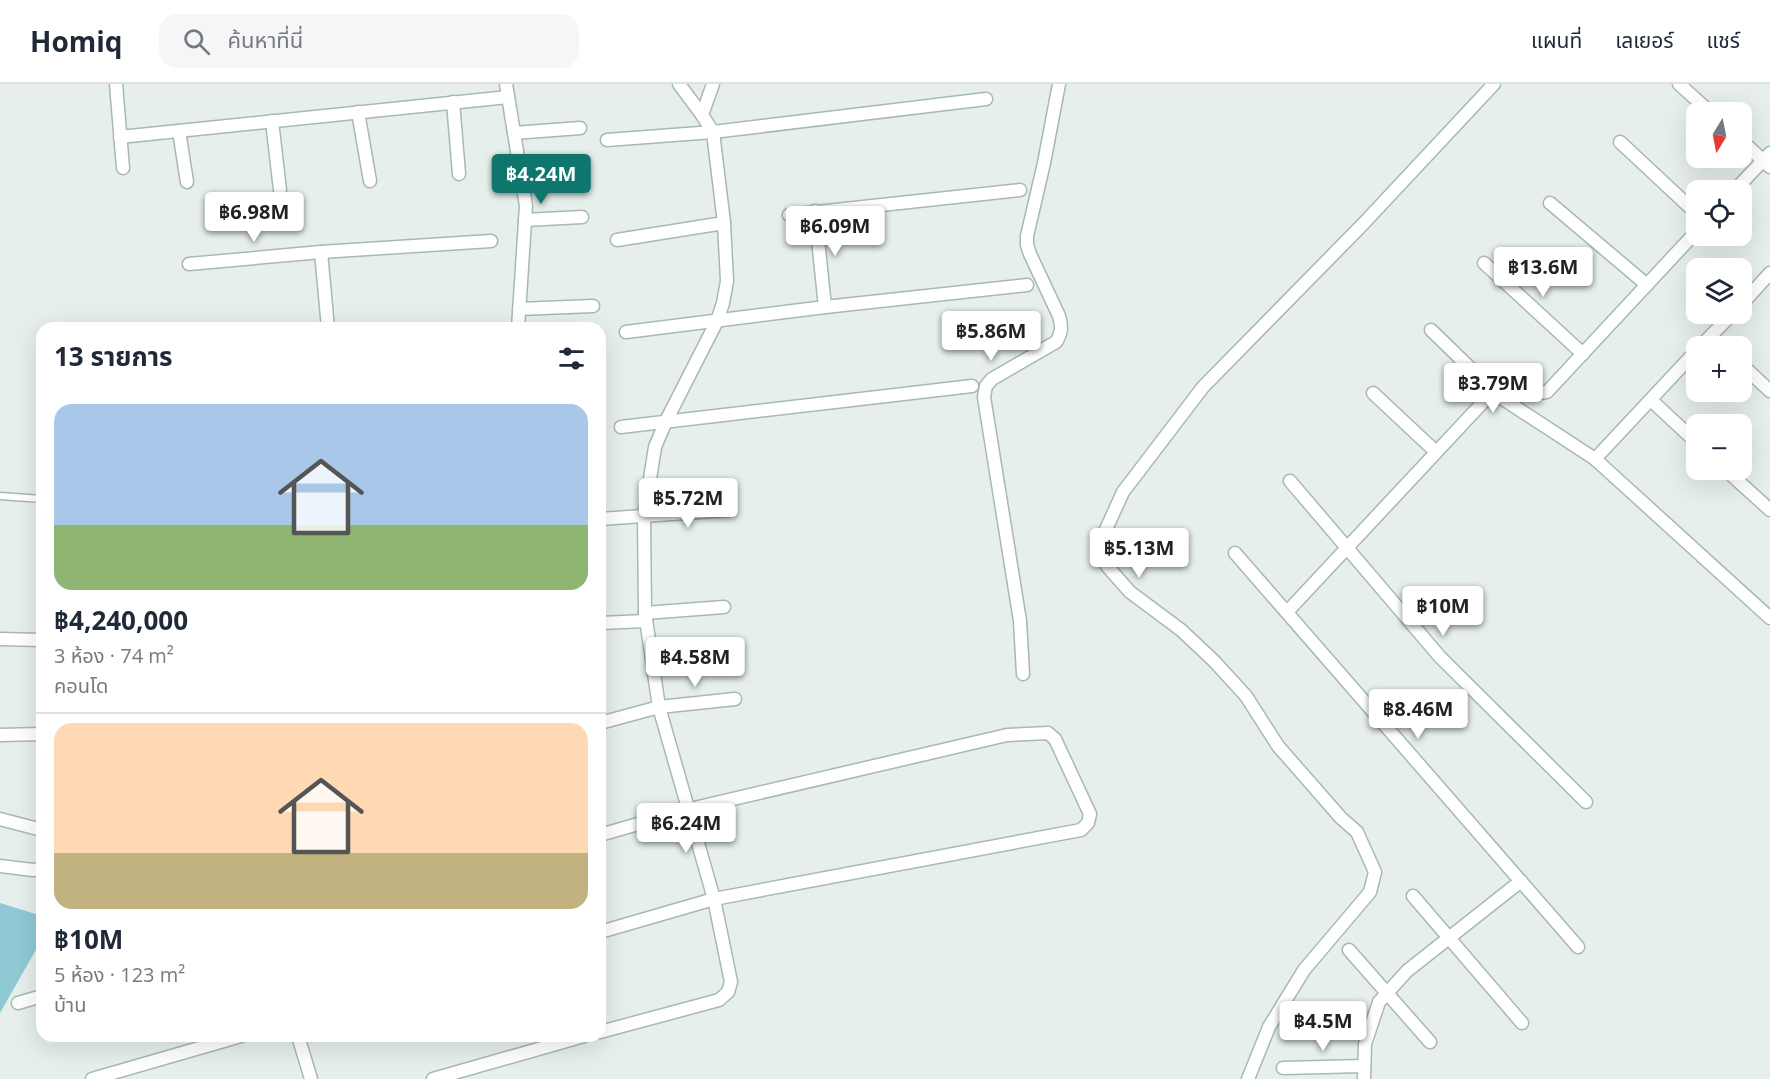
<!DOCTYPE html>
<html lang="th">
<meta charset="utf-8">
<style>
:root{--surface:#fff;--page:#f6f6f7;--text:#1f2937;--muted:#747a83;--line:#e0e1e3;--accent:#0f766e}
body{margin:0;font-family:"Open Sans","Noto Sans Thai",sans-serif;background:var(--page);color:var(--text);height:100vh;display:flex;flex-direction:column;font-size:22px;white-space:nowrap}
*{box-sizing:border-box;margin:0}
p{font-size:20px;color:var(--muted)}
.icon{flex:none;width:33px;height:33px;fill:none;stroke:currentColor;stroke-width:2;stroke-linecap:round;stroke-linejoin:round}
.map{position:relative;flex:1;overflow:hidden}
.sheet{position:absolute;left:36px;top:238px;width:570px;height:720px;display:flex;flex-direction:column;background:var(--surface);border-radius:18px;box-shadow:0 6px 24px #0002}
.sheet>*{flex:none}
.needle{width:39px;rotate:190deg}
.fabs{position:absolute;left:1686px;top:18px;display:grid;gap:12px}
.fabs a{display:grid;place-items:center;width:66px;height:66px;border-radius:12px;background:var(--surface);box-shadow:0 6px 24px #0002;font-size:30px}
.price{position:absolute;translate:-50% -51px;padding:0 14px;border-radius:6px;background:#fff;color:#222;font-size:20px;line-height:39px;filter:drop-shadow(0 2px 3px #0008)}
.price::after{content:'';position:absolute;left:50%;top:36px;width:18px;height:14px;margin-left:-9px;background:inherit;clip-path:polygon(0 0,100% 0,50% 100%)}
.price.current{background:var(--accent);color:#fff}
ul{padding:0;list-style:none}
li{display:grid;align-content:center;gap:12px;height:318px;padding:0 18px}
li+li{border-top:2px solid var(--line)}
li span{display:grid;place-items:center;height:186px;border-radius:18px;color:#555}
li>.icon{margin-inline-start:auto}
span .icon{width:108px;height:108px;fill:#fffc;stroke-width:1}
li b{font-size:26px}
h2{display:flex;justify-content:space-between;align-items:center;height:72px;padding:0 18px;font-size:26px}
header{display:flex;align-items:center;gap:36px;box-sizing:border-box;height:84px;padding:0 30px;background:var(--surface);border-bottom:2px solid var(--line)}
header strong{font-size:28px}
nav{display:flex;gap:33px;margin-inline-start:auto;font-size:21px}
.search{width:420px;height:54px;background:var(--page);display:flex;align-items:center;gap:15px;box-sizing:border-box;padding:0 21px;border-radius:18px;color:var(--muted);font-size:22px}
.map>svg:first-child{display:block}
.water{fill:#8ec9d4}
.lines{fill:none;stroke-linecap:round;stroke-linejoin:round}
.service-casing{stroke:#a8b8b2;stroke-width:9}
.minor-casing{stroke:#a8b8b2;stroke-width:15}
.service{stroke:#fff;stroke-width:6}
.minor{stroke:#fff;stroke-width:12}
</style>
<header>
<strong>Homiq</strong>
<div class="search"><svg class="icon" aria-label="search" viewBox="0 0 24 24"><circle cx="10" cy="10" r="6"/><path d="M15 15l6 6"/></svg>ค้นหาที่นี่</div>
<nav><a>แผนที่</a><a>เลเยอร์</a><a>แชร์</a></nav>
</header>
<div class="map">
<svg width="1770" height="995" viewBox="0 0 1770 995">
<rect width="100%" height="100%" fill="#e6efeb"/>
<!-- water -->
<polygon class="water" points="0,819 42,832 42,855 0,929"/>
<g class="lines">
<defs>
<polyline id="service" points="0,412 42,415"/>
<g id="minor">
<polyline points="116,0 123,84"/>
<polyline points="506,0 526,122 518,244"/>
<polyline points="679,0 702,31"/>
<polyline points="1679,0 1710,28"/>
<polyline points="453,18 459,90"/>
<polyline points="358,28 370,97"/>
<polyline points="272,37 280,106"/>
<polyline points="179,47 187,98"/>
<polyline points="514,49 580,44"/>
<polyline points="120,53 508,13"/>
<polyline points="607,56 713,48 986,15"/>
<polyline points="1742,57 1770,83"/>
<polyline points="1620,58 1696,129"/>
<polyline points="1735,106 1770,69"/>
<polyline points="1550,119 1647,201"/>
<polyline points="815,127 825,223"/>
<polyline points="789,131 1020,106"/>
<polyline points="525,136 582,133"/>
<polyline points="617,156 724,139"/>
<polyline points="321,168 328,244"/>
<polyline points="1484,179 1583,270"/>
<polyline points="189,180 321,168 491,157"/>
<polyline points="1742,220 1770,189"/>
<polyline points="519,225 593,222"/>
<polyline points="1431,246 1500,313 1595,375 1770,534"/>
<polyline points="626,248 825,223 1027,201"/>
<polyline points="1711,253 1721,262"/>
<polyline points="1701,262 1732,230"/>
<polyline points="1742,281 1770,307"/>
<polyline points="1373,309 1436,368"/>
<polyline points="1651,316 1696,358"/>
<polyline points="621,343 972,302"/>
<polyline points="1595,375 1696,267"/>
<polyline points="1726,386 1770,426"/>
<polyline points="1290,397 1440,573 1586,718"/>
<polyline points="600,435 729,426"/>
<polyline points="1235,469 1578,863"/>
<polyline points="1287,528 1486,315 1547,308 1696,148"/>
<polyline points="645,529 724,523"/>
<polyline points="600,539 646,537"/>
<polyline points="0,555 42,556"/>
<path d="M1023,590L1020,537L984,313L986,302L992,295L1056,258C1062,249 1062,242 1059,232L1030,170L1027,161V152L1044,79L1059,0"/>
<polyline points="600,639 659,623 735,615"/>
<polyline points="0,651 42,650"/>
<polyline points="0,735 42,746"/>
<polyline points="600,751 690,725 1007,651 1048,649 1055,655 1090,730 1088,739 1081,746 714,815 600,848"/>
<polyline points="0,782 33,786 42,785"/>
<polyline points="1413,812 1522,939"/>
<polyline points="1349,866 1430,958"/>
<polyline points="18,919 42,912"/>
<polyline points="600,948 719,916 728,908 731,898 714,815 659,623 645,529 644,433 655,363 666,337 717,237 723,219 727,197 724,139 713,48 702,31 713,0"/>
<polyline points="298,952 311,995"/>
<polyline points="1283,984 1364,982"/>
<polyline points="92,995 241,952"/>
<polyline points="433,995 584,952"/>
<polyline points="1248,995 1269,943 1304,886 1370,808 1375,788 1357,748 1341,734 1278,662 1246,612 1214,577 1181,546 1130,508 1107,482 1102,454 1123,408 1203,303 1364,139 1494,0"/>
<polyline points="1364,995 1365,960 1379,918 1407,887 1521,797"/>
</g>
</defs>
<!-- service casing -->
<use href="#service" class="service-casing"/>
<!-- minor casing -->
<use href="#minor" class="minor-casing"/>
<!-- service -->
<use href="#service" class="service"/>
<!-- minor -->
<use href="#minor" class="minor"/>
</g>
</svg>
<div class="fabs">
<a><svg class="needle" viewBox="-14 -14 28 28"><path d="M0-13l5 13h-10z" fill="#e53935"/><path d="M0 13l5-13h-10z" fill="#747a83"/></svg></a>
<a><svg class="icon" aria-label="locate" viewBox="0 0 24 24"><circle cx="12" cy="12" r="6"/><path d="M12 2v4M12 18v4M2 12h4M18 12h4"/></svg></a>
<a><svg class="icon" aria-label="layers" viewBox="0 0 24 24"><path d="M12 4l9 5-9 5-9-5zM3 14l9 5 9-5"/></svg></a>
<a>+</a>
<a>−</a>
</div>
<b class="price current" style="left:541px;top:121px">฿4.24M</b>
<b class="price" style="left:254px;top:159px">฿6.98M</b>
<b class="price" style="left:835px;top:173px">฿6.09M</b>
<b class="price" style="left:1543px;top:214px">฿13.6M</b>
<b class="price" style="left:991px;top:278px">฿5.86M</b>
<b class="price" style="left:1493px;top:330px">฿3.79M</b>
<b class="price" style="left:688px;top:445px">฿5.72M</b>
<b class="price" style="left:1139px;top:495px">฿5.13M</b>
<b class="price" style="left:1443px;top:553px">฿10M</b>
<b class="price" style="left:695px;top:604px">฿4.58M</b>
<b class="price" style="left:1418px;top:656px">฿8.46M</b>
<b class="price" style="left:686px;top:770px">฿6.24M</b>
<b class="price" style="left:1323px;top:968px">฿4.5M</b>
<section class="sheet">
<h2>13 รายการ<svg class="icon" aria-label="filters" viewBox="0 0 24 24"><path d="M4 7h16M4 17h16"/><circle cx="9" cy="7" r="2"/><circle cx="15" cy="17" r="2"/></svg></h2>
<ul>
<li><span style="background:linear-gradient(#a9c7e8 65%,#8fb573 0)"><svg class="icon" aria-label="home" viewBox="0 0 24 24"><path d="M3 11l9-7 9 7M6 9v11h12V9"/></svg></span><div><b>฿4,240,000</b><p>3 ห้อง · 74 m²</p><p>คอนโด</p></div></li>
<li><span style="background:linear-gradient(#ffd9b3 70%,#c2b280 0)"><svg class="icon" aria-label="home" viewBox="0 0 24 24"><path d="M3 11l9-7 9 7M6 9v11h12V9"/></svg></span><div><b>฿10M</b><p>5 ห้อง · 123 m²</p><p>บ้าน</p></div></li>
</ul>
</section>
</div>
